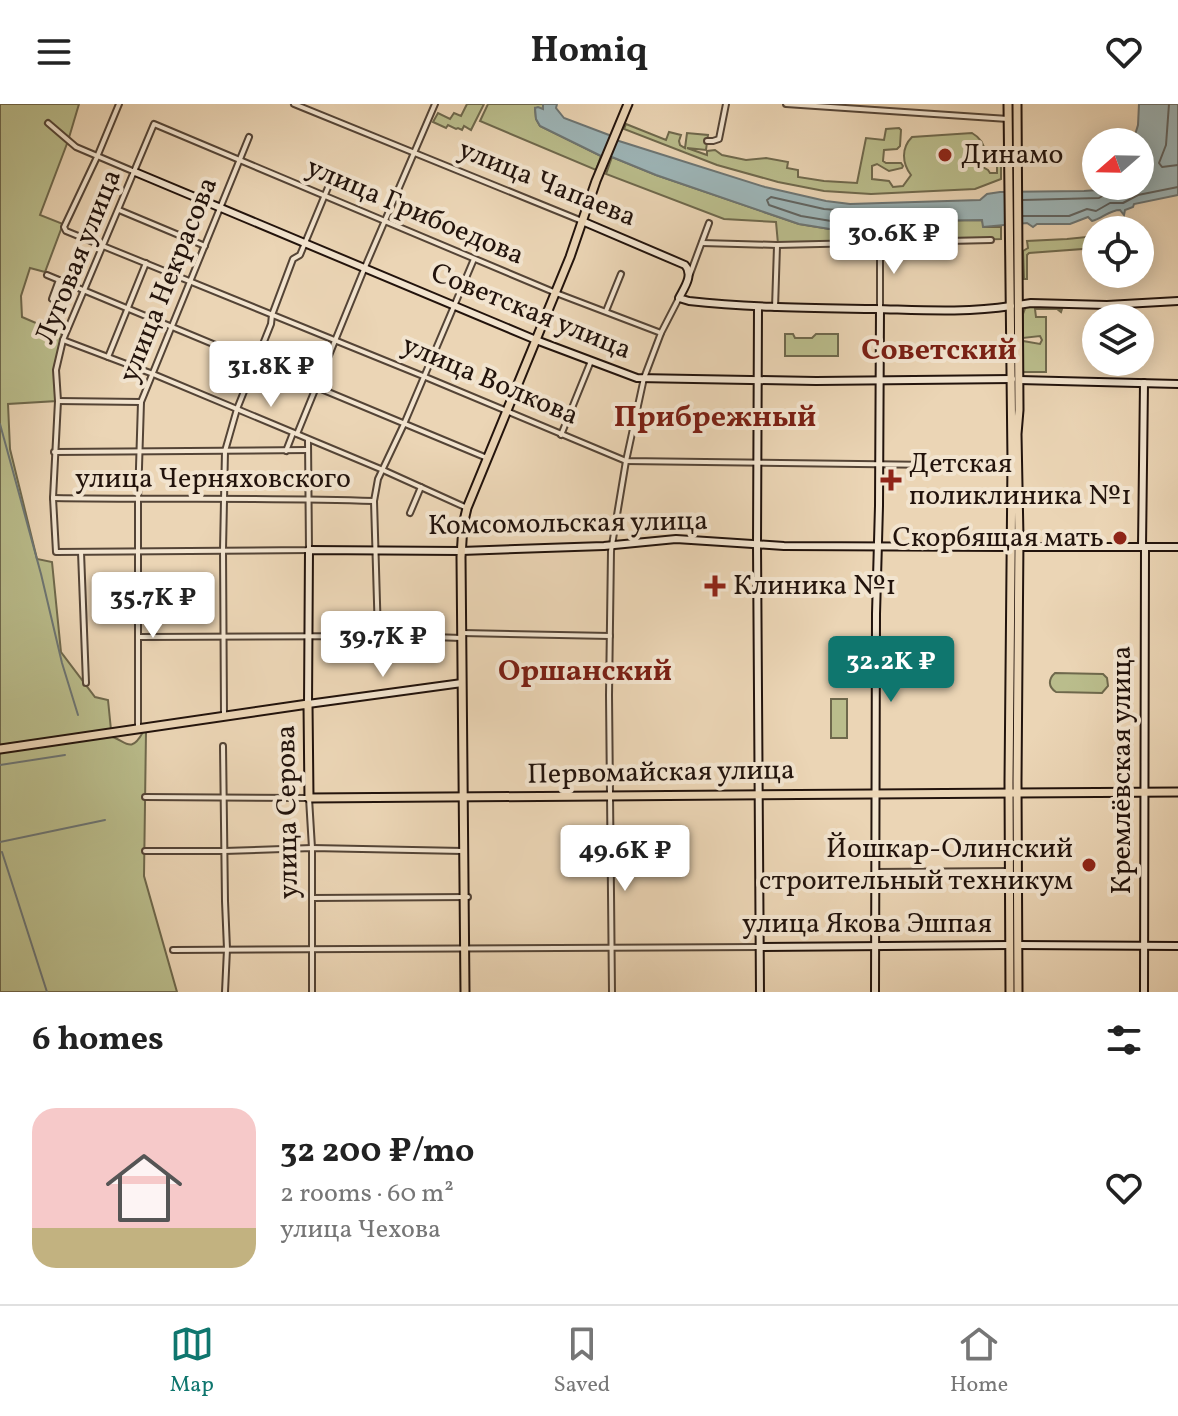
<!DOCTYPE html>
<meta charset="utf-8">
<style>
:root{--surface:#fff;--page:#f6f6f6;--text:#222;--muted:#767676;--line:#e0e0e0;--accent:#0f766e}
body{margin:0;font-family:Vollkorn,serif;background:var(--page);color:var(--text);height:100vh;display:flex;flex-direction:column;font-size:30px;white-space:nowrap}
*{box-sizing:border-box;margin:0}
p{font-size:26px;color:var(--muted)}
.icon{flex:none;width:44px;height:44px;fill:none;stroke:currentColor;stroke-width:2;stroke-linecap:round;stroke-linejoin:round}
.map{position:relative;height:888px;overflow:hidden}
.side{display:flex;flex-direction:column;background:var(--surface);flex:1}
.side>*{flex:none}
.needle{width:52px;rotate:250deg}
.tools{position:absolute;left:1082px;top:24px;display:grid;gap:16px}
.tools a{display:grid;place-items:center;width:72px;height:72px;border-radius:50%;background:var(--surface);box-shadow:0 4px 20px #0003;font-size:40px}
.price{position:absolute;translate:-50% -68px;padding:0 18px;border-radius:8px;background:#fff;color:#222;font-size:26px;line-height:52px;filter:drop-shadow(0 2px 4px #0008)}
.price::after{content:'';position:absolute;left:50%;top:48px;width:24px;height:18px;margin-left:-12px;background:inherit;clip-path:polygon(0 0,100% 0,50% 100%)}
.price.active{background:var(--accent);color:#fff}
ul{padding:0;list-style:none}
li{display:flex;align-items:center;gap:24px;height:200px;padding:0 32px}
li+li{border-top:2px solid var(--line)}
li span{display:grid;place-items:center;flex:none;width:224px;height:160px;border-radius:24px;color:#555}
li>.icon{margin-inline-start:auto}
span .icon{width:96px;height:96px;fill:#fffc;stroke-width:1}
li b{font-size:34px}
h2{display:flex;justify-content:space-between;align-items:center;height:96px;padding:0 32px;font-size:34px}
header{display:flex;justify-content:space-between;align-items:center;height:104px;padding:0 32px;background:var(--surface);font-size:36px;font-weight:700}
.dock{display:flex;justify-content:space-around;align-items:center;height:112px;border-top:2px solid var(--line);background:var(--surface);font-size:22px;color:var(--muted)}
.dock a{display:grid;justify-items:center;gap:4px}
.dock .active{color:var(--accent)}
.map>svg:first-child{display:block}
.green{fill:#babd8c;stroke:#6e684c;stroke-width:2}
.water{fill:#9db6b9;stroke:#6c7574;stroke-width:2}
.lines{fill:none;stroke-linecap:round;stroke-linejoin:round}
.shore{stroke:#606462;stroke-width:2}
.stream{stroke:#6c7574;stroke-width:2}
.street-casing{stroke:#544436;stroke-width:8}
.secondary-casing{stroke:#22130c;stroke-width:10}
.primary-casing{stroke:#22130c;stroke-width:11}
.street{stroke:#f2e4cf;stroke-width:4}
.secondary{stroke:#f2e4cf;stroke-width:6}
.primary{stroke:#ebd5b5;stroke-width:7}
.poi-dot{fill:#8f2418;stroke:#f2e4cf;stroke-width:3}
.labels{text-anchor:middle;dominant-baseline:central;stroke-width:8;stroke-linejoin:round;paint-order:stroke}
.poi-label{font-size:28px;fill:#22130c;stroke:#f2e4cf;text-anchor:start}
.street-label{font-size:28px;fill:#22130c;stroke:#f2e4cf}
.neighbourhood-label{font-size:30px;font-weight:bold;fill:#7a1f14;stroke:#f2e4cf}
</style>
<header><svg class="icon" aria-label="menu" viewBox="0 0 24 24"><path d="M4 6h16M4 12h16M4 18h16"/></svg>Homiq<svg class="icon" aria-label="heart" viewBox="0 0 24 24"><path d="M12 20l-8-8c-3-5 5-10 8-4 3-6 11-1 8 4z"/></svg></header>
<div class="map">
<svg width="1178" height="888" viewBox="0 0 1178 888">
<rect width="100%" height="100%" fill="#ebd5b5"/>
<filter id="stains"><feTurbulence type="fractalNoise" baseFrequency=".0025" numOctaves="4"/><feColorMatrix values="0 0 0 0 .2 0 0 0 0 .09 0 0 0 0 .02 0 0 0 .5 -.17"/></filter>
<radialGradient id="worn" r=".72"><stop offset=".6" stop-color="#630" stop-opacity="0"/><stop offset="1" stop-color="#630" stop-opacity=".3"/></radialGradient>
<!-- green -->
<g class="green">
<polygon points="0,0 79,0 68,37 40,111 63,120 45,168 30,164 21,192 22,213 64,231 55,266 57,297 8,300 10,345 37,455 52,458 61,548 95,593 108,596 111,626 0,641"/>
<polygon points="467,0 484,0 471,26 464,22 462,26 458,24 456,25 448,21 446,24 433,18 438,9 450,15 454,9 461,12"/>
<polygon points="488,0 543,0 543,5 535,4 536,15 540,22 601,52 596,66 480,17"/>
<path d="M626,20L666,36L669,28L681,31L679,37L680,41L685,44L687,29L708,31L706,46L687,44L707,51V47L715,46L722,51L746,56L766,54L788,58L787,64L798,66V73L824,77L857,79L866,34L884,36L886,25L899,24L901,26L900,42L897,45L884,46L883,57L886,59H901L903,62L902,64L889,67L877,60L872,62V75L889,77L893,83L903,82L911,71C902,59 901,44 912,33L972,29C986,37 987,49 981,62L988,66L990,69H997V49H1001V75L975,85L871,90L824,87L778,78L717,61L624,25Z"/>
<polygon points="612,53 656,71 799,120 842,127 915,117 982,116 984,123 1001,123 1001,135 881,138 880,135 871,136 871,139 778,140 776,118 724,115 606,70"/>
<polygon points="1096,132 1096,144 1029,149 1027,151 1027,175 1024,175 1023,147 1028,144 1027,137 1067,135"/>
<polygon points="1026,202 1062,205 1061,208 1057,205 1035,205 1036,213 1046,213 1046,268 1023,268 1023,237 1040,240 1042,236 1040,232 1023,234 1023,210"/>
<polygon points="785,230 793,230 795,234 812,234 816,230 838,230 838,252 785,252"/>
<path d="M1055,569L1103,570L1107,574L1108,582L1102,589L1056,588C1048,583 1048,575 1055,569Z"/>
<rect x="831" y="595" width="16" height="39"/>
<path d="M143,628H146L144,772L177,888H0V647L109,632C125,635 130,652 143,628Z"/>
</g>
<!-- water -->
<path class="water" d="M543,0H557L556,4L564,14L609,31L619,37L765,83L826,97L850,100L980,96L987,90L1000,88L1084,87L1098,86L1110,82H1140V38H1137L1138,35L1134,34L1138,21L1139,0H1178V91L1134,100L1133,103L1125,106L1124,111L1120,106C1109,106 1102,115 1092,117L1088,113L1070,120H1037L1033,123L1027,119L983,123L982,116L915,117V122L907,124L842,127L799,120L656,71L612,53L601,52L540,22L536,15L535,4L538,3L543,5Z"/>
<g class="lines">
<!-- shore -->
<g class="shore">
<polyline points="1169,0 1166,41 1159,59 1162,63 1178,61"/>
<polygon points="771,93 824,105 849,107 906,106 910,111 905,116 843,119 801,112 769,101 767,96"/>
<polyline points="1023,96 1099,94 1106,90 1108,82"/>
<polyline points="1023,112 1069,112 1087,105 1096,107 1110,99 1123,99 1138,91 1178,83"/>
</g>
<!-- stream -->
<g class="stream">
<polyline points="0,320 41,470 62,559 78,611"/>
<polyline points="0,661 65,651"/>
<polyline points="0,738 105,716"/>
<polyline points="2,748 47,888"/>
</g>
<defs>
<g id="street">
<polyline points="119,0 97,53 64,123 66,127 423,272 626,357 1012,362"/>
<polyline points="294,0 582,117"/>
<polyline points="786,0 1008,15"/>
<polyline points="48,19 76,43 135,68"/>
<polyline points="707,37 713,37 719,35 726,0"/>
<polyline points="119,106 205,142"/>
<polyline points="702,139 777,141 991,136"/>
<polyline points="690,170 709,119"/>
<polyline points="47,171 487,354"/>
<polyline points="52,195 59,176"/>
<polyline points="775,204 777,142"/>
<polyline points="880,205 880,140"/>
<polyline points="606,207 621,170"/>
<polyline points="63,236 153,270 383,366 467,404"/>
<polyline points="108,253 146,159"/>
<polyline points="58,297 141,298"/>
<polyline points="297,330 365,163 435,0"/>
<polyline points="561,331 591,257"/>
<polyline points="308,336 309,446 56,448 53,394 58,297 56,266 63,236 154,20 556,189 661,229"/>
<polyline points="286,347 293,329"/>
<polyline points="54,348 308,346"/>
<path d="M53,394C160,396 267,393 374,397"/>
<polyline points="410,409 421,383"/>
<polyline points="81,448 86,579"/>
<polyline points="462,529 610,532"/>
<polyline points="378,532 374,397 378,375 404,320 474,155"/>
<polyline points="139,533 401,532 462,534"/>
<polyline points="224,612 223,446 225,347 237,305 271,220 272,211 293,155 300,151 334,69"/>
<polyline points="138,625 138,396 141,298 249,33"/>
<polyline points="223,642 225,797 227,845 225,888"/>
<polyline points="145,693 309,694 312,744 312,888"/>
<polyline points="145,747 224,747 312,744 463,747"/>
<polyline points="875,768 1009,767"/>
<polyline points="312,794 468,793"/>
<polyline points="173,846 759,843"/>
<polyline points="612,888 609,591 611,447 626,357 644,274 661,229 679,194"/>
</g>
<g id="secondary">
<polyline points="135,68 536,236 637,274 816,277 1012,275"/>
<path d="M582,117L685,161C694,171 684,184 679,194L689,197C751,204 812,204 875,205C920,206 966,209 1011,202"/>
<polyline points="1018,201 1031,199 1107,201 1178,197"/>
<polyline points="758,203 757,441 760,888"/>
<polyline points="1019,276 1178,280"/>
<polyline points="1019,443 1178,443"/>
<polyline points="1142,443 1144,279"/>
<polyline points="308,600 309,446 461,447 604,442 676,435 784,442 1011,443"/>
<polyline points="308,600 462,579"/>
<polyline points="1018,841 1178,842"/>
<polyline points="760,843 1010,841"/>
<polyline points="875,888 876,510 879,402 880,205"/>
<polyline points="1144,888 1145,443"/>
</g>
<g id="primary">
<polyline points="1008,0 1012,357 1009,678 1010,888"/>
<polyline points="1017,0 1019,306 1017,330 1019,434 1017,678 1018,888"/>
<polyline points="0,645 308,600 309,694 1178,688"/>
<polyline points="465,888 461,453 463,421 467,404 570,153 596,77 628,0"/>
</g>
</defs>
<!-- street casing -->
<use href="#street" class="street-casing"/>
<!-- secondary casing -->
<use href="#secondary" class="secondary-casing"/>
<!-- primary casing -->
<use href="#primary" class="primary-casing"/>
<!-- street -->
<use href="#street" class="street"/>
<!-- secondary -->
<use href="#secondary" class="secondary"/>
<!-- primary -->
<use href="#primary" class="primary"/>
</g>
<!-- markers -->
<g class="poi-dot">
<circle cx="945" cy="51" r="8"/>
<path d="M887 364h8v8h8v8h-8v8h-8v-8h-8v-8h8z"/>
<circle cx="1120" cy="434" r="8"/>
<path d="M711 470h8v8h8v8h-8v8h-8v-8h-8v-8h8z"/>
<circle cx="1089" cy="761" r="8"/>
</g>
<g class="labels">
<!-- poi labels -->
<g class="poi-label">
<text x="961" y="51">Динамо</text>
<text x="909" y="360">Детская<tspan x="909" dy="32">поликлиника №1</tspan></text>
<text x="1104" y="434" text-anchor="end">Скорбящая мать</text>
<text x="733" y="482">Клиника №1</text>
<text x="1073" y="745" text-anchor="end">Йошкар-Олинский<tspan x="1073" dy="32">строительный техникум</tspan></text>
</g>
<!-- street labels -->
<g class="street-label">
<text transform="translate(547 80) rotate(22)">улица Чапаева</text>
<text transform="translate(415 108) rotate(23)">улица Грибоедова</text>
<text transform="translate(79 153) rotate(-68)">Луговая улица</text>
<text transform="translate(169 176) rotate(-68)">улица Некрасова</text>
<text transform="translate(531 208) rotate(22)">Советская улица</text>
<text transform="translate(490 277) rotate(23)">улица Волкова</text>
<text x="213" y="375">улица Черняховского</text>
<text transform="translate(568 420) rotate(-1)">Комсомольская улица</text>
<text transform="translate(1122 666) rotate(-90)">Кремлёвская улица</text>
<text transform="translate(661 669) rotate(-1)">Первомайская улица</text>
<text transform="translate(288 708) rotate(-91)">улица Серова</text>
<text x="867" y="820">улица Якова Эшпая</text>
</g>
<!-- neighbourhood labels -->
<g class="neighbourhood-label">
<text x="939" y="247">Советский</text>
<text x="715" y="314">Прибрежный</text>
<text x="585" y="568">Оршанский</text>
</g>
</g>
<rect width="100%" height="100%" filter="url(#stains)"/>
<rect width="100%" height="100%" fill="url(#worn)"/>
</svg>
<div class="tools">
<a><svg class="needle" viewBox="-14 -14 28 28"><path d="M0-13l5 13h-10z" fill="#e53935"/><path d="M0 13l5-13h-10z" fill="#767676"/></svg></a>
<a><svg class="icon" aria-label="locate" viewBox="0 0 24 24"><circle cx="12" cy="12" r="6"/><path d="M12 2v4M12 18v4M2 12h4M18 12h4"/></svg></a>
<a><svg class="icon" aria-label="layers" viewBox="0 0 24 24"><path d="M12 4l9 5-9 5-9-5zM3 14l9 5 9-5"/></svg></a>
</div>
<b class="price" style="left:894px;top:172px">30.6K ₽</b>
<b class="price" style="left:271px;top:305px">31.8K ₽</b>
<b class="price" style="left:153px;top:536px">35.7K ₽</b>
<b class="price" style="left:383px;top:575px">39.7K ₽</b>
<b class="price active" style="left:891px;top:600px">32.2K ₽</b>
<b class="price" style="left:625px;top:789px">49.6K ₽</b>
</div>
<section class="side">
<h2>6 homes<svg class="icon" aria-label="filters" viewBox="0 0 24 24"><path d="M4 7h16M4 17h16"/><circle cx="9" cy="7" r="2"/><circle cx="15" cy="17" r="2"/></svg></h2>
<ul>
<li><span style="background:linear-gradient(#f6c9c9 75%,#c2b280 0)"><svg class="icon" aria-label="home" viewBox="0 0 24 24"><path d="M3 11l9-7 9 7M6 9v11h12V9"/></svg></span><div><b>32 200 ₽/mo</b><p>2 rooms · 60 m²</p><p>улица Чехова</p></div><svg class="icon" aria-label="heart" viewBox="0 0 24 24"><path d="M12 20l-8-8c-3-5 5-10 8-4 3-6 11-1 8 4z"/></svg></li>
</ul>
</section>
<nav class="dock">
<a class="active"><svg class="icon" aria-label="map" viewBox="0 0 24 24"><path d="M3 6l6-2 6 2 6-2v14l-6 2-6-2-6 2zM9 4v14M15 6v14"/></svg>Map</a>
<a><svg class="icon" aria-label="saved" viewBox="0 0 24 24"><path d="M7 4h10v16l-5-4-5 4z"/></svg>Saved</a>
<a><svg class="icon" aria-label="home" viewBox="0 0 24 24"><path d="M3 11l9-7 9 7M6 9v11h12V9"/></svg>Home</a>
</nav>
